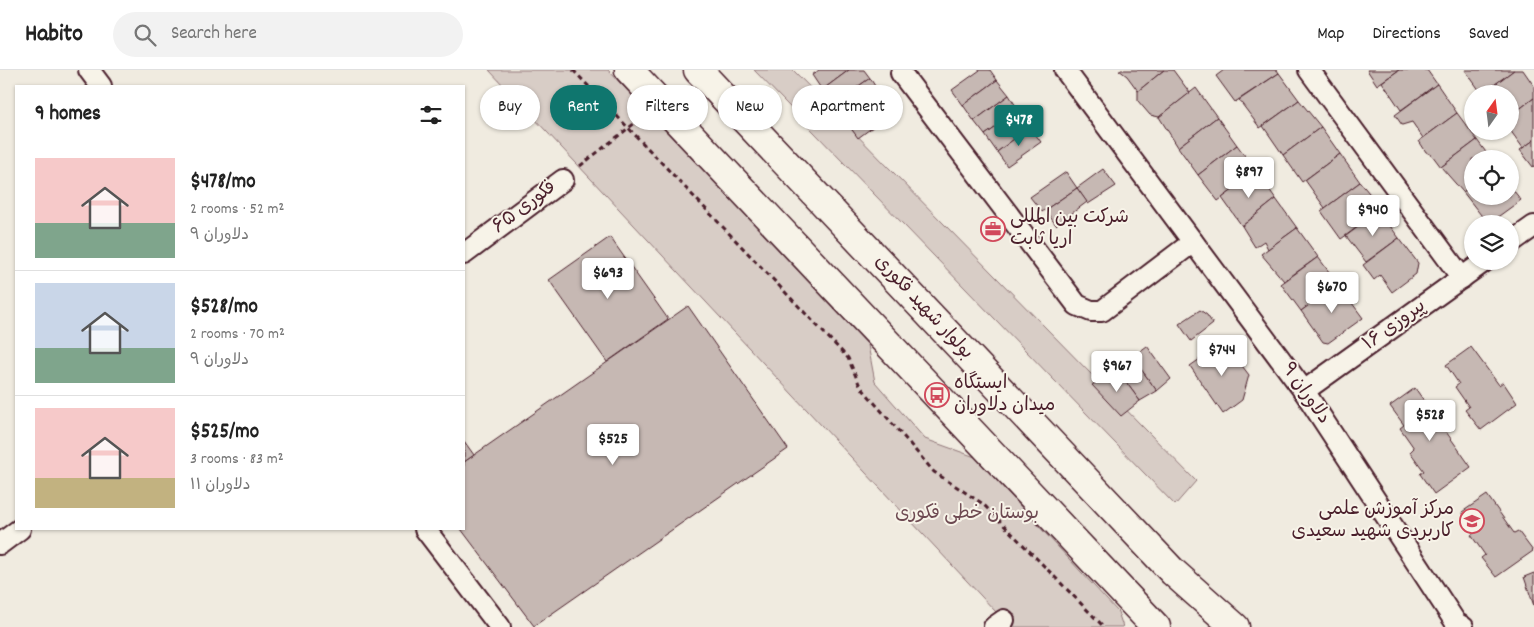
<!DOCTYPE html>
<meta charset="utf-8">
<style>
:root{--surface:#fff;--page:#f2f2f2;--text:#222;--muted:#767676;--line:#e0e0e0;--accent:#0f766e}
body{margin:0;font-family:Dekko,"Playpen Sans Arabic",sans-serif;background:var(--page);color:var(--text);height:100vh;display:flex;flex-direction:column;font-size:19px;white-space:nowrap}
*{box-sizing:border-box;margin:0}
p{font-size:16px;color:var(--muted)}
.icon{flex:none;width:28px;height:28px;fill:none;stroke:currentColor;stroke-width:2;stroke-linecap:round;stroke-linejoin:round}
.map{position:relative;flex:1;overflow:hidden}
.drawer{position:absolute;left:15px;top:15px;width:450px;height:445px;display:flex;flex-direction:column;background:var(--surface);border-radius:0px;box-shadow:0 1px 4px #0004}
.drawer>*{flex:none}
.guide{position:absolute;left:480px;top:15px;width:475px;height:45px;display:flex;gap:10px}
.needle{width:32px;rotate:14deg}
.controls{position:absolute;left:1464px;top:15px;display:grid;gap:10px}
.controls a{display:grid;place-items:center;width:55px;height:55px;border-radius:50%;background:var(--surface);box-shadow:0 1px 4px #0004;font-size:25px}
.price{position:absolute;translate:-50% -42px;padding:0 11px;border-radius:5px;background:#fff;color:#222;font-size:16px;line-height:32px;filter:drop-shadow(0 1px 2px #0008)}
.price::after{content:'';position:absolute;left:50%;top:30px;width:15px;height:11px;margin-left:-8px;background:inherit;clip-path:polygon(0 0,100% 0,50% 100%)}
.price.active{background:var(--accent);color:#fff}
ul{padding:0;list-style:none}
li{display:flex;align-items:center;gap:15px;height:125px;padding:0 20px}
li+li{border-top:1px solid var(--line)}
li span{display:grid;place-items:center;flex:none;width:140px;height:100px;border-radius:0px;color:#555}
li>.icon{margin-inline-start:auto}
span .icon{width:60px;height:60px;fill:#fffc;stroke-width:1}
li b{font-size:21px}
h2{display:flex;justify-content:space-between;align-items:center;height:60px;padding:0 20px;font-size:21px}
.chip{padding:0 18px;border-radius:22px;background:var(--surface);box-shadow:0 1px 4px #0004;font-size:18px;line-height:45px}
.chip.active{background:var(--accent);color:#fff}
header{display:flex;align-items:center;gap:30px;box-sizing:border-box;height:70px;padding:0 25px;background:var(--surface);border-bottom:1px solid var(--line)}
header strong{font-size:24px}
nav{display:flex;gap:28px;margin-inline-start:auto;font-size:18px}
.search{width:350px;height:45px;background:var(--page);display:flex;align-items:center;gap:12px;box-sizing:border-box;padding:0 18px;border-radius:28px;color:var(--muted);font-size:19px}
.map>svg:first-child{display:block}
.green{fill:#d8cdc6;stroke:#917678}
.building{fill:#c6b8b3;stroke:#4a1f2b}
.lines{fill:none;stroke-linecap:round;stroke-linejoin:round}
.minor-casing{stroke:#4a1f2b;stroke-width:24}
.secondary-casing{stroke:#4a1f2b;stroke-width:31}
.path{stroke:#4a1f2b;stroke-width:3;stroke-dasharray:5 4;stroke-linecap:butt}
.minor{stroke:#f7f3e8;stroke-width:20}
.secondary{stroke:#f7f3e8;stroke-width:28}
.labels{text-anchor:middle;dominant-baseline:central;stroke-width:4;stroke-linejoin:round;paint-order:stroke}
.street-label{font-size:19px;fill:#4a1f2b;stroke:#f7f3e8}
.poi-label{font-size:19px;fill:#4a1f2b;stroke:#f7f3e8;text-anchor:start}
.park-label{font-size:19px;fill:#6e4a52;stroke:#f7f3e8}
</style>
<header>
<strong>Habito</strong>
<div class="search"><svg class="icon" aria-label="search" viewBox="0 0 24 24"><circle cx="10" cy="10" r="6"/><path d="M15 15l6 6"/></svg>Search here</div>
<nav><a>Map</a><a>Directions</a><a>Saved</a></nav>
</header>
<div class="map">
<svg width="1534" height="557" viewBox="0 0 1534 557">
<rect width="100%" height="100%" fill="#f0ebe0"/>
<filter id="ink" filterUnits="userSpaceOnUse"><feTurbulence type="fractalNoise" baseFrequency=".02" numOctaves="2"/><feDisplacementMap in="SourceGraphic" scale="10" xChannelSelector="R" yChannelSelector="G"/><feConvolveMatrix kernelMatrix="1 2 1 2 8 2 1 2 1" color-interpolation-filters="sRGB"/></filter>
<g filter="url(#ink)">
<!-- green -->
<g class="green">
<polygon points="489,0 608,0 868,275 875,312 925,369 975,387 1118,542 1123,557 1010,557"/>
<polygon points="754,0 793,0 1196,411 1175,435"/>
</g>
<!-- building -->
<g class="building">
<polygon points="819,0 849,0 822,20 812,5"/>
<polygon points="849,0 864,0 870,8 833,34 822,20"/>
<polygon points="980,0 990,0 997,10 963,35 952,20"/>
<polygon points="1119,0 1164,0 1138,21 1127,6"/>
<polygon points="1164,0 1173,0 1190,23 1159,47 1150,45 1138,31 1138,21"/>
<polygon points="1224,0 1277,0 1279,3 1235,32 1216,6"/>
<polygon points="1367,0 1399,0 1377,15"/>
<polygon points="1399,0 1427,0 1437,14 1401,40 1382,12"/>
<polygon points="1465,0 1514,0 1482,24"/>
<polygon points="1514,0 1523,0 1534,16 1534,28 1510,46 1510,24 1482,24"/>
<polygon points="1279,3 1299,30 1260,58 1239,30"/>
<polygon points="870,8 880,24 845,50 833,34"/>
<polygon points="997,10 1009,25 974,51 963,35"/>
<polygon points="1437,14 1457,43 1423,68 1412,52 1402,55 1395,45"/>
<polygon points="1196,18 1217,47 1178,77 1159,47"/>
<polygon points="880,24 893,42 858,68 845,50"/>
<polygon points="1009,25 1019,41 985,65 974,51"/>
<polygon points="1534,28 1534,70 1523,78 1510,60 1510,46"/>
<polygon points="1299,30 1321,57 1283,85 1263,56"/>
<polygon points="1019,41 1030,57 997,82 985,65"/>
<polygon points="1457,43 1477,70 1441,97 1432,85 1426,82 1419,71"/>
<polygon points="1217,47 1237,75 1198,105 1178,77"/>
<polygon points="1030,57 1041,72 1007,96 997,82"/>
<polygon points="1321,57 1340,84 1302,112 1283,85"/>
<polygon points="1477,70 1491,89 1472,89 1472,116 1463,122 1441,97"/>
<polygon points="1534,70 1534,96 1533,97 1520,80"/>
<polygon points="1237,75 1257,102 1218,131 1198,105"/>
<polygon points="1340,84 1360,112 1325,138 1305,110"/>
<polygon points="1103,99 1116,116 1088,134 1077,118"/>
<polygon points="1066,102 1077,118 1042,142 1030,127"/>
<polygon points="1257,102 1276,129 1242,156 1222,128"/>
<polygon points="1360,112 1382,139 1341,169 1321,141"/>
<polygon points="1472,116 1472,126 1510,126 1510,116 1521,130 1488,154 1463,122"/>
<polygon points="1077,118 1087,132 1056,155 1045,140"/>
<polygon points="1276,129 1297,158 1268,179 1264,171 1255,177 1242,156"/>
<polygon points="1379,141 1399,168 1366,192 1346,166"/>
<polygon points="1297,158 1318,187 1284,211 1261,184"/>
<polygon points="610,167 668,249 607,292 549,210"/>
<polygon points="1399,168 1418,193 1416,204 1392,222 1380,205 1374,210 1363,195"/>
<polygon points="1318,187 1338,214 1301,241 1281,214"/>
<polygon points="1338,214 1363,248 1328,273 1323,272 1301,241"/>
<polygon points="688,236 788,379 534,556 461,459 464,459 464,392"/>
<polygon points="1200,240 1207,245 1213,254 1191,271 1179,254"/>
<polygon points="1224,272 1249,305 1242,330 1223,344 1190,296"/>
<polygon points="1147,276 1171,309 1157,321 1132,287"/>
<polygon points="1471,277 1499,315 1503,312 1517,333 1481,360 1465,340 1469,337 1455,317 1459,314 1446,295"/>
<polygon points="1132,287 1157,321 1140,331 1117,300"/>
<polygon points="1117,300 1140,331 1121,346 1092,315"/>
<polygon points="1415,318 1471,397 1434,424 1420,404 1424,401 1410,382 1414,378 1400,358 1404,355 1390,336"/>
<polygon points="464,371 474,385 464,392"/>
<polygon points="1487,425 1514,463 1518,461 1533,481 1496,507 1481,488 1485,485 1471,465 1476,462 1462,442"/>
<polygon points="1534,503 1534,536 1524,507"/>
</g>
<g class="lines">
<defs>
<g id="minor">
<polyline points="89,0 101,16"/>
<polyline points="1065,0 1304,321 1456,553 1463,557"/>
<polyline points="1309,0 1462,208"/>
<polyline points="901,3 1077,235 1091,241 1102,241 1193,172"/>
<polyline points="1510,173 1534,156"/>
<polyline points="464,184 563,110"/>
<polyline points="1304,321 1485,191"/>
<polyline points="425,459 500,557"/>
<polyline points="0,474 20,459"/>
<polyline points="994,557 1004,550"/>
</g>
<g id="secondary">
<polyline points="629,0 1156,557"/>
<polyline points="698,0 1173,502 1235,557"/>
</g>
</defs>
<!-- minor casing -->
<use href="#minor" class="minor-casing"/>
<!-- secondary casing -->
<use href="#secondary" class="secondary-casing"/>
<!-- path -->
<g class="path">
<polyline points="573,0 848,288 860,316 934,402 983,434 1104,557"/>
<polyline points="580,96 640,49"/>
</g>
<!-- minor -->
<use href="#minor" class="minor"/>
<!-- secondary -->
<use href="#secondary" class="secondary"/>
</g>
</g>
<!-- icons -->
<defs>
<symbol id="office-ring" viewBox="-11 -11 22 22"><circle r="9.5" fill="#f7f3e8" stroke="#d1495b" stroke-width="1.5"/><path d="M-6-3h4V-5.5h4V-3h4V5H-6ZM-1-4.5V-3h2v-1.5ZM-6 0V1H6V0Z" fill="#d1495b"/></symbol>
<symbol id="bus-ring" viewBox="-11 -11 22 22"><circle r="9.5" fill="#f7f3e8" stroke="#d1495b" stroke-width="1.5"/><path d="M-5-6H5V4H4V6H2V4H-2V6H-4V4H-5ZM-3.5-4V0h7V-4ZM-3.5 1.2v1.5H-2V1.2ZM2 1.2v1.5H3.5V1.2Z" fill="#d1495b"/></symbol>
<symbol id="university-ring" viewBox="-11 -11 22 22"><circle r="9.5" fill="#f7f3e8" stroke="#d1495b" stroke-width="1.5"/><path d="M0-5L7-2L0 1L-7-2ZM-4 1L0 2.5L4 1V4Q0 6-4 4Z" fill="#d1495b"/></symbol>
</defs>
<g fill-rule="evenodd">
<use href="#office-ring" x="979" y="145" width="28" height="28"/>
<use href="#bus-ring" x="923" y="311" width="28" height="28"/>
<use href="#university-ring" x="1458" y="437" width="28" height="28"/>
</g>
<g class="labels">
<!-- street labels -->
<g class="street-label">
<text transform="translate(525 138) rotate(-37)">فکوری ۶۵</text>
<text transform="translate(923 238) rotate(47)">بولوار شهید فکوری</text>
<text transform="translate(1395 256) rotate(-36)">پیروزی ۱۶</text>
<text transform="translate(1305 324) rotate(55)">دلاوران ۹</text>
</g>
<!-- poi labels -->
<g class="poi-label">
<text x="1010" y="148">شرکت بین المللی<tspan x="1010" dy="22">اریا ثابت</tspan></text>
<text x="954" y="314">ایستگاه<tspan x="954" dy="22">میدان دلاوران</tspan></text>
<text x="1454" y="440" text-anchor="end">مرکز آموزش علمی<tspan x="1454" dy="22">کاربردی شهید سعیدی</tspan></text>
</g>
<!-- park labels -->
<g class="park-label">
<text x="967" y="444">بوستان خطی فکوری</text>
</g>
</g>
</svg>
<div class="controls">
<a><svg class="needle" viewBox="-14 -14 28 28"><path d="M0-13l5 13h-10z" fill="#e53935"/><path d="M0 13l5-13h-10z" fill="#767676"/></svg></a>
<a><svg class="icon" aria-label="locate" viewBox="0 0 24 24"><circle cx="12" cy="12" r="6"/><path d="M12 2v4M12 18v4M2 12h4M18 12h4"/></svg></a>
<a><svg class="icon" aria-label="layers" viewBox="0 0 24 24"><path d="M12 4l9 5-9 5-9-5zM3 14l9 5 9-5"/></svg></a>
</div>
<b class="price active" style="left:1019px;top:77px">$478</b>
<b class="price" style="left:1249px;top:129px">$897</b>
<b class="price" style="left:1373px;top:167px">$940</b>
<b class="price" style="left:608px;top:230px">$693</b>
<b class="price" style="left:1332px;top:244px">$670</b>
<b class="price" style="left:1222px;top:307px">$744</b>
<b class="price" style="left:1117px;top:323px">$967</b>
<b class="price" style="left:1430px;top:372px">$528</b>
<b class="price" style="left:613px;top:396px">$525</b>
<div class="guide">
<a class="chip">Buy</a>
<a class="chip active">Rent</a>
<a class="chip">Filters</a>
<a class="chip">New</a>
<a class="chip">Apartment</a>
</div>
<section class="drawer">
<h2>9 homes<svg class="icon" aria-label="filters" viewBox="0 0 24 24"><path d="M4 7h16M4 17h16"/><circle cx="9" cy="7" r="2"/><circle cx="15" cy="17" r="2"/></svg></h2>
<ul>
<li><span style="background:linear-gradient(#f6c9c9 65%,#7fa58c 0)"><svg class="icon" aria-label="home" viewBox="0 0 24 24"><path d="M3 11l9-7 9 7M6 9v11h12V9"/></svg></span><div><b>$478/mo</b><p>2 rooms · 52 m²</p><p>دلاوران ۹</p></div></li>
<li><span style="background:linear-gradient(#c9d6e8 65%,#7fa58c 0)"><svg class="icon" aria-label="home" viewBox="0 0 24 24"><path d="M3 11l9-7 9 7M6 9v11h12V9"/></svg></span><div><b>$528/mo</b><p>2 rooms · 70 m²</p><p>دلاوران ۹</p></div></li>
<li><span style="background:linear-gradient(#f6c9c9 70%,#c2b280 0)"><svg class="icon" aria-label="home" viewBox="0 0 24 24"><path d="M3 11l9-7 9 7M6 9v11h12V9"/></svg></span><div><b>$525/mo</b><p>3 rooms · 83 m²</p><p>دلاوران ۱۱</p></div></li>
</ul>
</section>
</div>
